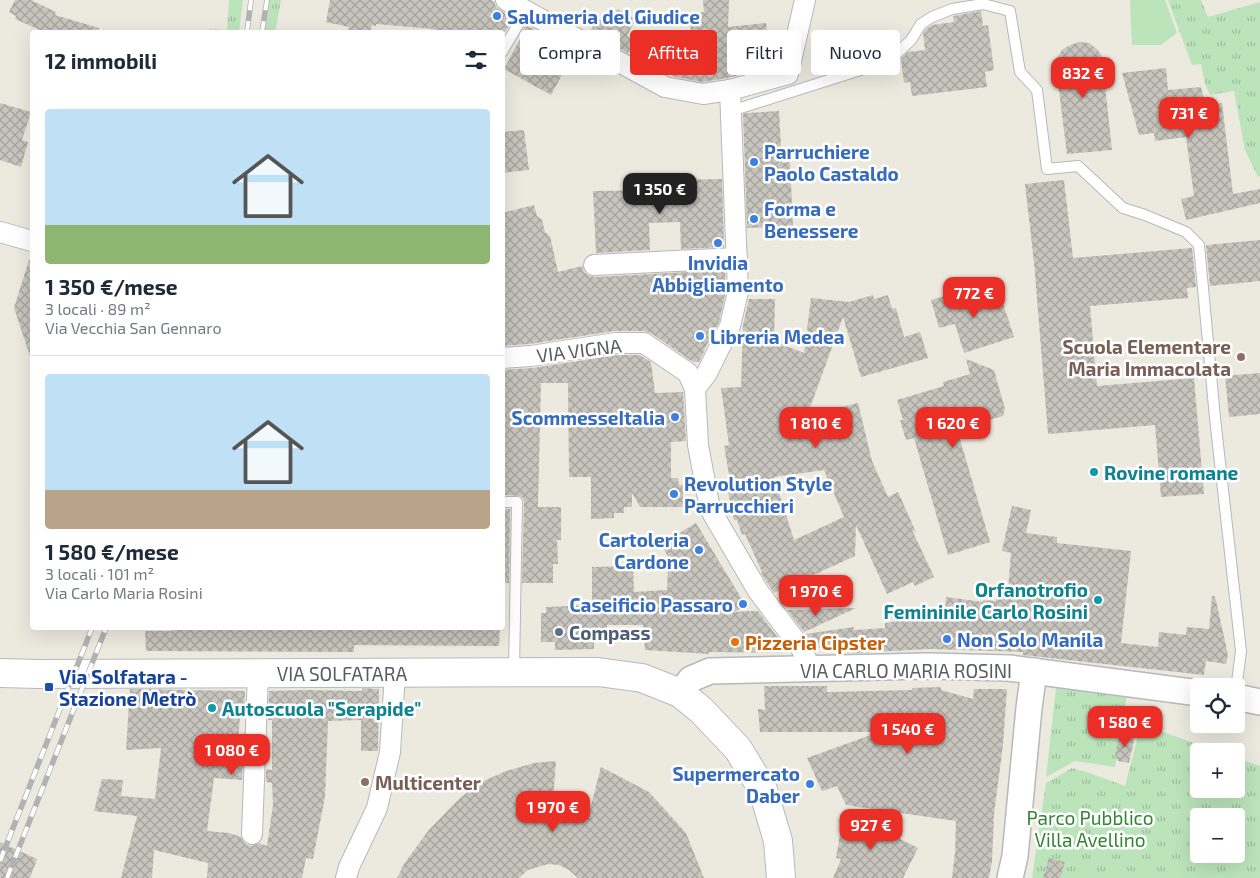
<!DOCTYPE html>
<html lang="it">
<meta charset="utf-8">
<style>
:root{--surface:#fff;--page:#f2f2f3;--text:#1f2937;--muted:#747a83;--line:#e0e1e3;--accent:#eb2f26}
body{margin:0;font-family:"Exo 2",sans-serif;background:var(--page);color:var(--text);height:100vh;display:flex;flex-direction:column;font-size:19px;white-space:nowrap}
*{box-sizing:border-box;margin:0}
p{font-size:16px;color:var(--muted)}
.icon{flex:none;width:28px;height:28px;fill:none;stroke:currentColor;stroke-width:2;stroke-linecap:round;stroke-linejoin:round}
.map{position:relative;flex:1;overflow:hidden}
.drawer{position:absolute;left:30px;top:30px;width:475px;height:600px;display:flex;flex-direction:column;background:var(--surface);border-radius:5px;box-shadow:0 5px 20px #0002}
.drawer>*{flex:none}
.guide{position:absolute;left:520px;top:30px;width:475px;height:45px;display:flex;gap:10px}
.fabs{position:absolute;left:1190px;top:678px;display:grid;gap:10px}
.fabs a{display:grid;place-items:center;width:55px;height:55px;border-radius:5px;background:var(--surface);box-shadow:0 5px 20px #0002;font-size:25px}
.price{position:absolute;translate:-50% -42px;padding:0 11px;border-radius:10px;background:var(--accent);color:#fff;font-size:16px;line-height:32px;filter:drop-shadow(0 1px 2px #0008)}
.price::after{content:'';position:absolute;left:50%;top:30px;width:15px;height:11px;margin-left:-8px;background:inherit;clip-path:polygon(0 0,100% 0,50% 100%)}
.price.active{background:#222;color:#fff}
ul{padding:0;list-style:none}
li{display:grid;align-content:center;gap:10px;height:265px;padding:0 15px}
li+li{border-top:1px solid var(--line)}
li span{display:grid;place-items:center;height:155px;border-radius:5px;color:#555}
li>.icon{margin-inline-start:auto}
span .icon{width:90px;height:90px;fill:#fffc;stroke-width:1}
li b{font-size:21px}
h2{display:flex;justify-content:space-between;align-items:center;height:60px;padding:0 15px;font-size:21px}
.pill{padding:0 18px;border-radius:5px;background:var(--surface);box-shadow:0 5px 20px #0002;font-size:18px;line-height:45px}
.pill.active{background:var(--accent);color:#fff}
.map>svg:first-child{display:block}
.grass{fill:url(#grass-tufts);fill-rule:evenodd}
.garden{fill:#bce4bb}
.building{fill:url(#building-cross-hatch);fill-rule:evenodd}
.lines{fill:none;stroke-linecap:round;stroke-linejoin:round}
.service-casing{stroke:#b5b8bd;stroke-width:12}
.minor-casing{stroke:#b5b8bd;stroke-width:22}
.tertiary-casing{stroke:#b5b8bd;stroke-width:28}
.secondary-casing{stroke:#b5b9bf;stroke-width:30}
.service{stroke:#fff;stroke-width:10}
.minor{stroke:#fff;stroke-width:20}
.tertiary{stroke:#fff;stroke-width:25}
.secondary{stroke:#fff;stroke-width:28}
.rail-casing{stroke:#b1b2b2;stroke-width:5.5}
.rail{stroke:#fff;stroke-width:4;stroke-dasharray:11;stroke-linecap:butt}
.shop-dot{fill:#3f7fe0;stroke:#fff;stroke-width:2}
.education-dot{fill:#8d6e63;stroke:#fff;stroke-width:2}
.culture-dot{fill:#0f9aa8;stroke:#fff;stroke-width:2}
.service-dot{fill:#5c6f8a;stroke:#fff;stroke-width:2}
.food-dot{fill:#e8710a;stroke:#fff;stroke-width:2}
.transit-dot{fill:#1a4fb4;stroke:#fff;stroke-width:2}
.labels{text-anchor:middle;dominant-baseline:central;stroke-width:5;stroke-linejoin:round;paint-order:stroke}
.shop-label{font-size:19px;font-weight:bold;fill:#366cbe;stroke:#fff;text-anchor:start}
.education-label{font-size:19px;font-weight:bold;fill:#785e54;stroke:#fff;text-anchor:end}
.street-label{font-size:19px;fill:#585c61;stroke:#fff}
.culture-label{font-size:19px;font-weight:bold;fill:#0d838f;stroke:#fff;text-anchor:start}
.service-label{font-size:19px;font-weight:bold;fill:#4e5e75;stroke:#fff;text-anchor:start}
.food-label{font-size:19px;font-weight:bold;fill:#c56008;stroke:#fff;text-anchor:start}
.transit-label{font-size:19px;font-weight:bold;fill:#164399;stroke:#fff;text-anchor:start}
.park-label{font-size:19px;fill:#338534;stroke:#fff}
</style>
<div class="map">
<svg width="1260" height="878" viewBox="0 0 1260 878">
<defs>
<pattern id="grass-tufts" width="24" height="20" patternUnits="userSpaceOnUse" patternTransform="scale(1.25)"><rect width="24" height="20" fill="#bce4bb"/><path d="M3 7l-1-3M5 7V3M7 7l1-3M15 17l-1-3M17 17v-4M19 17l1-3" fill="none" stroke="#9cbc9b"/></pattern>
<pattern id="building-cross-hatch" width="8" height="8" patternUnits="userSpaceOnUse" patternTransform="scale(1.25)"><rect width="8" height="8" fill="#c8c5be"/><path d="M0 0l8 8M0 8l8-8" fill="none" stroke="#a5a39e"/></pattern>
</defs>
<rect width="100%" height="100%" fill="#ece9df"/>
<!-- grass -->
<g class="grass">
<polygon points="229,0 243,0 239,32 209,32 209,29 227,30"/>
<polygon points="269,0 281,0 275,32 265,32"/>
<polygon points="1168,0 1201,0 1208,17 1260,2 1260,176 1258,177 1245,150 1234,91 1210,95 1205,84 1201,64 1192,65"/>
<polygon points="1056,688 1127,695 1115,767 1075,761 1046,777"/>
<path d="M1141,724L1216,751H1199V789H1236V758L1260,766V878H1032L1046,783L1072,768L1087,772L1125,786ZM1199,816H1236V854H1199Z"/>
</g>
<!-- garden -->
<polygon class="garden" points="1130,0 1165,0 1177,33 1161,45 1132,45"/>
<!-- building -->
<g class="building">
<polygon points="15,0 31,0 56,12 55,15 99,28 98,32 44,32 15,19 16,16 9,12"/>
<polygon points="330,0 491,0 494,2 496,7 500,10 514,18 505,32 432,32 434,29 376,24 376,26 372,25 370,32 357,32 348,31 349,27 326,22"/>
<polygon points="703,0 729,0 728,27 766,23 771,66 728,78 702,82 672,76 669,47 675,46 673,33 691,31 688,15 704,12"/>
<polygon points="617,9 636,19 627,36 635,40 628,53 590,32 597,18 609,24"/>
<polygon points="981,11 983,26 988,25 994,70 985,72 987,87 912,96 910,82 904,83 901,59 908,52 925,50 923,33 926,29 932,25 954,22 953,16"/>
<polygon points="526,25 575,51 551,95 504,69 524,32 521,32"/>
<polygon points="1080,42 1089,43 1098,50 1102,57 1112,150 1067,154 1056,67 1057,58 1062,50 1070,45"/>
<polygon points="1166,68 1168,90 1201,87 1205,104 1222,103 1233,194 1260,189 1260,203 1186,220 1181,199 1194,196 1186,137 1155,141 1154,133 1139,135 1122,73"/>
<polygon points="0,103 31,112 22,140 28,142 21,167 0,160"/>
<polygon points="779,111 782,163 790,162 793,226 747,228 743,114 747,113"/>
<polygon points="524,130 529,170 502,173 502,132"/>
<polygon points="722,179 724,247 681,249 680,222 649,223 650,250 596,253 593,191 665,190 665,180"/>
<polygon points="1064,180 1073,258 1192,248 1196,287 1187,288 1188,298 1090,306 1097,386 1194,378 1204,494 1161,497 1155,425 1048,434 1034,262 1025,184"/>
<polygon points="534,205 537,216 542,220 545,232 550,236 558,272 582,266 584,272 588,275 595,277 725,270 726,291 719,322 704,350 705,350 699,362 694,362 690,360 651,333 644,331 614,331 530,344 502,346 502,213"/>
<polygon points="1260,240 1260,281 1210,286 1206,245"/>
<polygon points="29,260 32,260 32,355 30,356 14,308"/>
<polygon points="979,291 980,296 995,291 998,301 1002,300 1014,337 964,353 955,324 939,328 931,300 957,292 959,298"/>
<path d="M873,295L874,299L888,295L892,309L896,308L904,337L920,332L928,358L861,377L843,317L807,416L858,403L872,461L888,497L898,492L916,532L912,530L934,577L915,586L913,582L887,594L856,525L855,556L774,593L761,573L762,572L745,534L742,535L737,520H734L727,487L731,486L724,446L729,445L721,388L741,387L743,325L749,299H775L774,341L804,353L811,298L849,302ZM824,470L844,517L794,540L774,477Z"/>
<polygon points="617,355 640,355 651,362 655,393 683,392 686,441 671,442 671,478 678,478 679,485 683,485 683,507 640,507 632,493 632,507 624,507 624,513 614,513 614,518 591,519 591,477 569,477 568,383 541,383 538,507 561,507 561,540 557,540 558,564 553,564 553,583 522,583 524,502 523,498 520,496 502,495 504,403 502,403 502,370 533,368"/>
<polygon points="966,359 994,370 1005,409 1003,416 957,429 990,542 948,555 914,438 906,440 900,420 903,420 897,400 944,386 943,382 970,374"/>
<polygon points="1260,373 1260,414 1229,417 1225,376"/>
<polygon points="1012,506 1031,510 1026,533 1057,537 1057,543 1131,551 1121,643 1158,647 1159,632 1186,635 1187,627 1209,629 1212,596 1215,596 1228,655 1226,664 1206,661 1204,675 1023,655 1023,652 930,649 854,653 825,649 817,647 813,645 805,634 854,627 854,630 885,628 885,623 945,614 946,597 983,602 983,600 996,601 997,590 1008,590 1011,553 1002,551"/>
<polygon points="502,509 510,509 509,583 502,583"/>
<polygon points="696,523 746,606 734,612 750,611 751,613 751,611 758,611 784,646 782,653 709,652 709,654 645,650 643,625 607,625 607,641 594,641 594,649 555,650 555,642 541,642 541,613 546,613 546,607 592,605 592,567 633,566 634,592 667,590 668,566 673,566 661,544"/>
<polygon points="856,608 804,632 787,610 793,610"/>
<polygon points="172,628 500,628 499,646 354,645 354,652 146,651 145,631 172,631"/>
<polygon points="764,686 827,686 827,692 912,690 912,688 941,687 941,690 973,699 974,689 1007,689 1003,745 994,814 992,861 989,878 952,878 955,852 956,821 846,805 837,786 822,791 807,758 879,732 760,732 758,709 765,710"/>
<polygon points="362,688 379,689 378,751 361,751 361,720 328,721 325,797 313,859 306,858 302,878 207,878 208,863 154,850 152,878 121,878 137,816 94,811 102,779 123,780 121,796 155,799 161,748 126,750 130,689 245,691 244,719 240,718 236,763 243,764 242,780 214,778 207,831 229,833 241,837 245,844 251,846 259,843 267,846 273,805 272,783 266,782 266,769 272,770 272,720 268,720 269,691 305,690 362,691"/>
<polygon points="1120,734 1135,736 1129,763 1118,761 1115,754"/>
<polygon points="556,761 552,814 587,821 601,767 649,792 686,833 704,878 578,878 569,870 559,865 548,864 528,870 519,878 397,878 404,864 428,831 457,801 477,784 506,771 534,763"/>
<polygon points="844,810 918,848 903,878 833,878 841,859 836,858"/>
<polygon points="0,842 37,859 30,878 0,878"/>
<polygon points="1049,858 1065,862 1060,878 1043,878"/>
</g>
<g class="lines">
<defs>
<g id="service">
<polyline points="502,52 526,11"/>
<polyline points="731,111 873,66 892,58 911,40 921,24 932,17 952,9 983,4 1010,11 1020,72 1037,90 1047,169 1078,166 1123,208 1145,215 1186,232 1199,245 1215,418 1241,651 1236,690"/>
<polyline points="502,502 517,502 514,670"/>
</g>
<g id="minor">
<polyline points="506,0 665,87 703,94 730,90 738,292 730,326 707,373 695,389 698,445 710,509 758,591 801,648 811,669"/>
<polyline points="730,90 788,74 805,0"/>
<polyline points="0,232 32,241"/>
<polyline points="594,265 737,258"/>
<polyline points="502,358 531,356 616,343 644,343 688,373 695,389"/>
<polyline points="252,834 258,673"/>
<polyline points="346,878 349,867 377,808 390,752 395,673"/>
</g>
<g id="tertiary">
<polyline points="680,693 691,679 710,671 927,666 1009,668 1199,693"/>
<polyline points="1236,697 1260,702"/>
<polyline points="1010,878 1015,856 1029,708 1034,671"/>
</g>
<polyline id="secondary" points="0,673 39,674 598,672 642,678 680,693 701,710 738,749 763,790 778,841 781,878"/>
</defs>
<!-- service casing -->
<use href="#service" class="service-casing"/>
<!-- minor casing -->
<use href="#minor" class="minor-casing"/>
<!-- tertiary casing -->
<use href="#tertiary" class="tertiary-casing"/>
<!-- secondary casing -->
<use href="#secondary" class="secondary-casing"/>
<!-- service -->
<use href="#service" class="service"/>
<!-- minor -->
<use href="#minor" class="minor"/>
<!-- tertiary -->
<use href="#tertiary" class="tertiary"/>
<!-- secondary -->
<use href="#secondary" class="secondary"/>
<defs>
<g id="rail">
<polyline points="247,32 251,0"/>
<polyline points="262,32 267,0"/>
<polyline points="0,861 92,628"/>
<polyline points="7,878 106,628"/>
</g>
</defs>
<!-- rail casing -->
<use href="#rail" class="rail-casing"/>
<!-- rail -->
<use href="#rail" class="rail"/>
</g>
<!-- markers -->
<g class="shop-dot">
<circle cx="497" cy="16" r="5"/>
<circle cx="754" cy="162" r="5"/>
<circle cx="754" cy="219" r="5"/>
<circle cx="718" cy="243" r="5"/>
<circle cx="700" cy="336" r="5"/>
<circle cx="675" cy="417" r="5"/>
<circle cx="674" cy="494" r="5"/>
<circle cx="699" cy="550" r="5"/>
<circle cx="743" cy="604" r="5"/>
<circle cx="947" cy="639" r="5"/>
<circle cx="810" cy="784" r="5"/>
</g>
<g class="education-dot">
<circle cx="1241" cy="357" r="5"/>
<circle cx="365" cy="782" r="5"/>
</g>
<g class="culture-dot">
<circle cx="1094" cy="472" r="5"/>
<circle cx="1098" cy="600" r="5"/>
<circle cx="212" cy="708" r="5"/>
</g>
<circle class="service-dot" cx="559" cy="632" r="5"/>
<circle class="food-dot" cx="735" cy="642" r="5"/>
<rect class="transit-dot" x="44" y="682" width="10" height="10" rx="2.5"/>
<g class="labels">
<!-- shop labels -->
<g class="shop-label">
<text x="507" y="16">Salumeria del Giudice</text>
<text x="764" y="151">Parruchiere<tspan x="764" dy="22">Paolo Castaldo</tspan></text>
<text x="764" y="208">Forma e<tspan x="764" dy="22">Benessere</tspan></text>
<text x="718" y="262" text-anchor="middle">Invidia<tspan x="718" dy="22">Abbigliamento</tspan></text>
<text x="710" y="336">Libreria Medea</text>
<text x="665" y="417" text-anchor="end">ScommesseItalia</text>
<text x="684" y="483">Revolution Style<tspan x="684" dy="22">Parrucchieri</tspan></text>
<text x="689" y="539" text-anchor="end">Cartoleria<tspan x="689" dy="22">Cardone</tspan></text>
<text x="733" y="604" text-anchor="end">Caseificio Passaro</text>
<text x="957" y="639">Non Solo Manila</text>
<text x="800" y="773" text-anchor="end">Supermercato<tspan x="800" dy="22">Daber</tspan></text>
</g>
<!-- education labels -->
<g class="education-label">
<text x="1231" y="346">Scuola Elementare<tspan x="1231" dy="22">Maria Immacolata</tspan></text>
<text x="375" y="782" text-anchor="start">Multicenter</text>
</g>
<!-- street labels -->
<g class="street-label">
<text transform="translate(579 350) rotate(-7)">VIA VIGNA</text>
<text x="906" y="670">VIA CARLO MARIA ROSINI</text>
<text x="342" y="673">VIA SOLFATARA</text>
</g>
<!-- culture labels -->
<g class="culture-label">
<text x="1104" y="472">Rovine romane</text>
<text x="1088" y="589" text-anchor="end">Orfanotrofio<tspan x="1088" dy="22">Femininile Carlo Rosini</tspan></text>
<text x="222" y="708">Autoscuola "Serapide"</text>
</g>
<!-- service labels -->
<g class="service-label">
<text x="569" y="632">Compass</text>
</g>
<!-- food labels -->
<g class="food-label">
<text x="745" y="642">Pizzeria Cipster</text>
</g>
<!-- transit labels -->
<g class="transit-label">
<text x="59" y="676">Via Solfatara -<tspan x="59" dy="22">Stazione Metrò</tspan></text>
</g>
<!-- park labels -->
<g class="park-label">
<text x="1090" y="817">Parco Pubblico<tspan x="1090" dy="22">Villa Avellino</tspan></text>
</g>
</g>
</svg>
<div class="fabs">
<a><svg class="icon" aria-label="locate" viewBox="0 0 24 24"><circle cx="12" cy="12" r="6"/><path d="M12 2v4M12 18v4M2 12h4M18 12h4"/></svg></a>
<a>+</a>
<a>−</a>
</div>
<b class="price" style="left:1083px;top:99px">832 €</b>
<b class="price" style="left:1189px;top:139px">731 €</b>
<b class="price active" style="left:660px;top:215px">1 350 €</b>
<b class="price" style="left:974px;top:319px">772 €</b>
<b class="price" style="left:816px;top:449px">1 810 €</b>
<b class="price" style="left:953px;top:449px">1 620 €</b>
<b class="price" style="left:816px;top:617px">1 970 €</b>
<b class="price" style="left:1125px;top:748px">1 580 €</b>
<b class="price" style="left:908px;top:755px">1 540 €</b>
<b class="price" style="left:232px;top:776px">1 080 €</b>
<b class="price" style="left:553px;top:833px">1 970 €</b>
<b class="price" style="left:871px;top:851px">927 €</b>
<div class="guide">
<a class="pill">Compra</a>
<a class="pill active">Affitta</a>
<a class="pill">Filtri</a>
<a class="pill">Nuovo</a>
</div>
<section class="drawer">
<h2>12 immobili<svg class="icon" aria-label="filters" viewBox="0 0 24 24"><path d="M4 7h16M4 17h16"/><circle cx="9" cy="7" r="2"/><circle cx="15" cy="17" r="2"/></svg></h2>
<ul>
<li><span style="background:linear-gradient(#bfe0f5 75%,#8fb573 0)"><svg class="icon" aria-label="home" viewBox="0 0 24 24"><path d="M3 11l9-7 9 7M6 9v11h12V9"/></svg></span><div><b>1 350 €/mese</b><p>3 locali · 89 m²</p><p>Via Vecchia San Gennaro</p></div></li>
<li><span style="background:linear-gradient(#bfe0f5 75%,#b9a48a 0)"><svg class="icon" aria-label="home" viewBox="0 0 24 24"><path d="M3 11l9-7 9 7M6 9v11h12V9"/></svg></span><div><b>1 580 €/mese</b><p>3 locali · 101 m²</p><p>Via Carlo Maria Rosini</p></div></li>
</ul>
</section>
</div>
